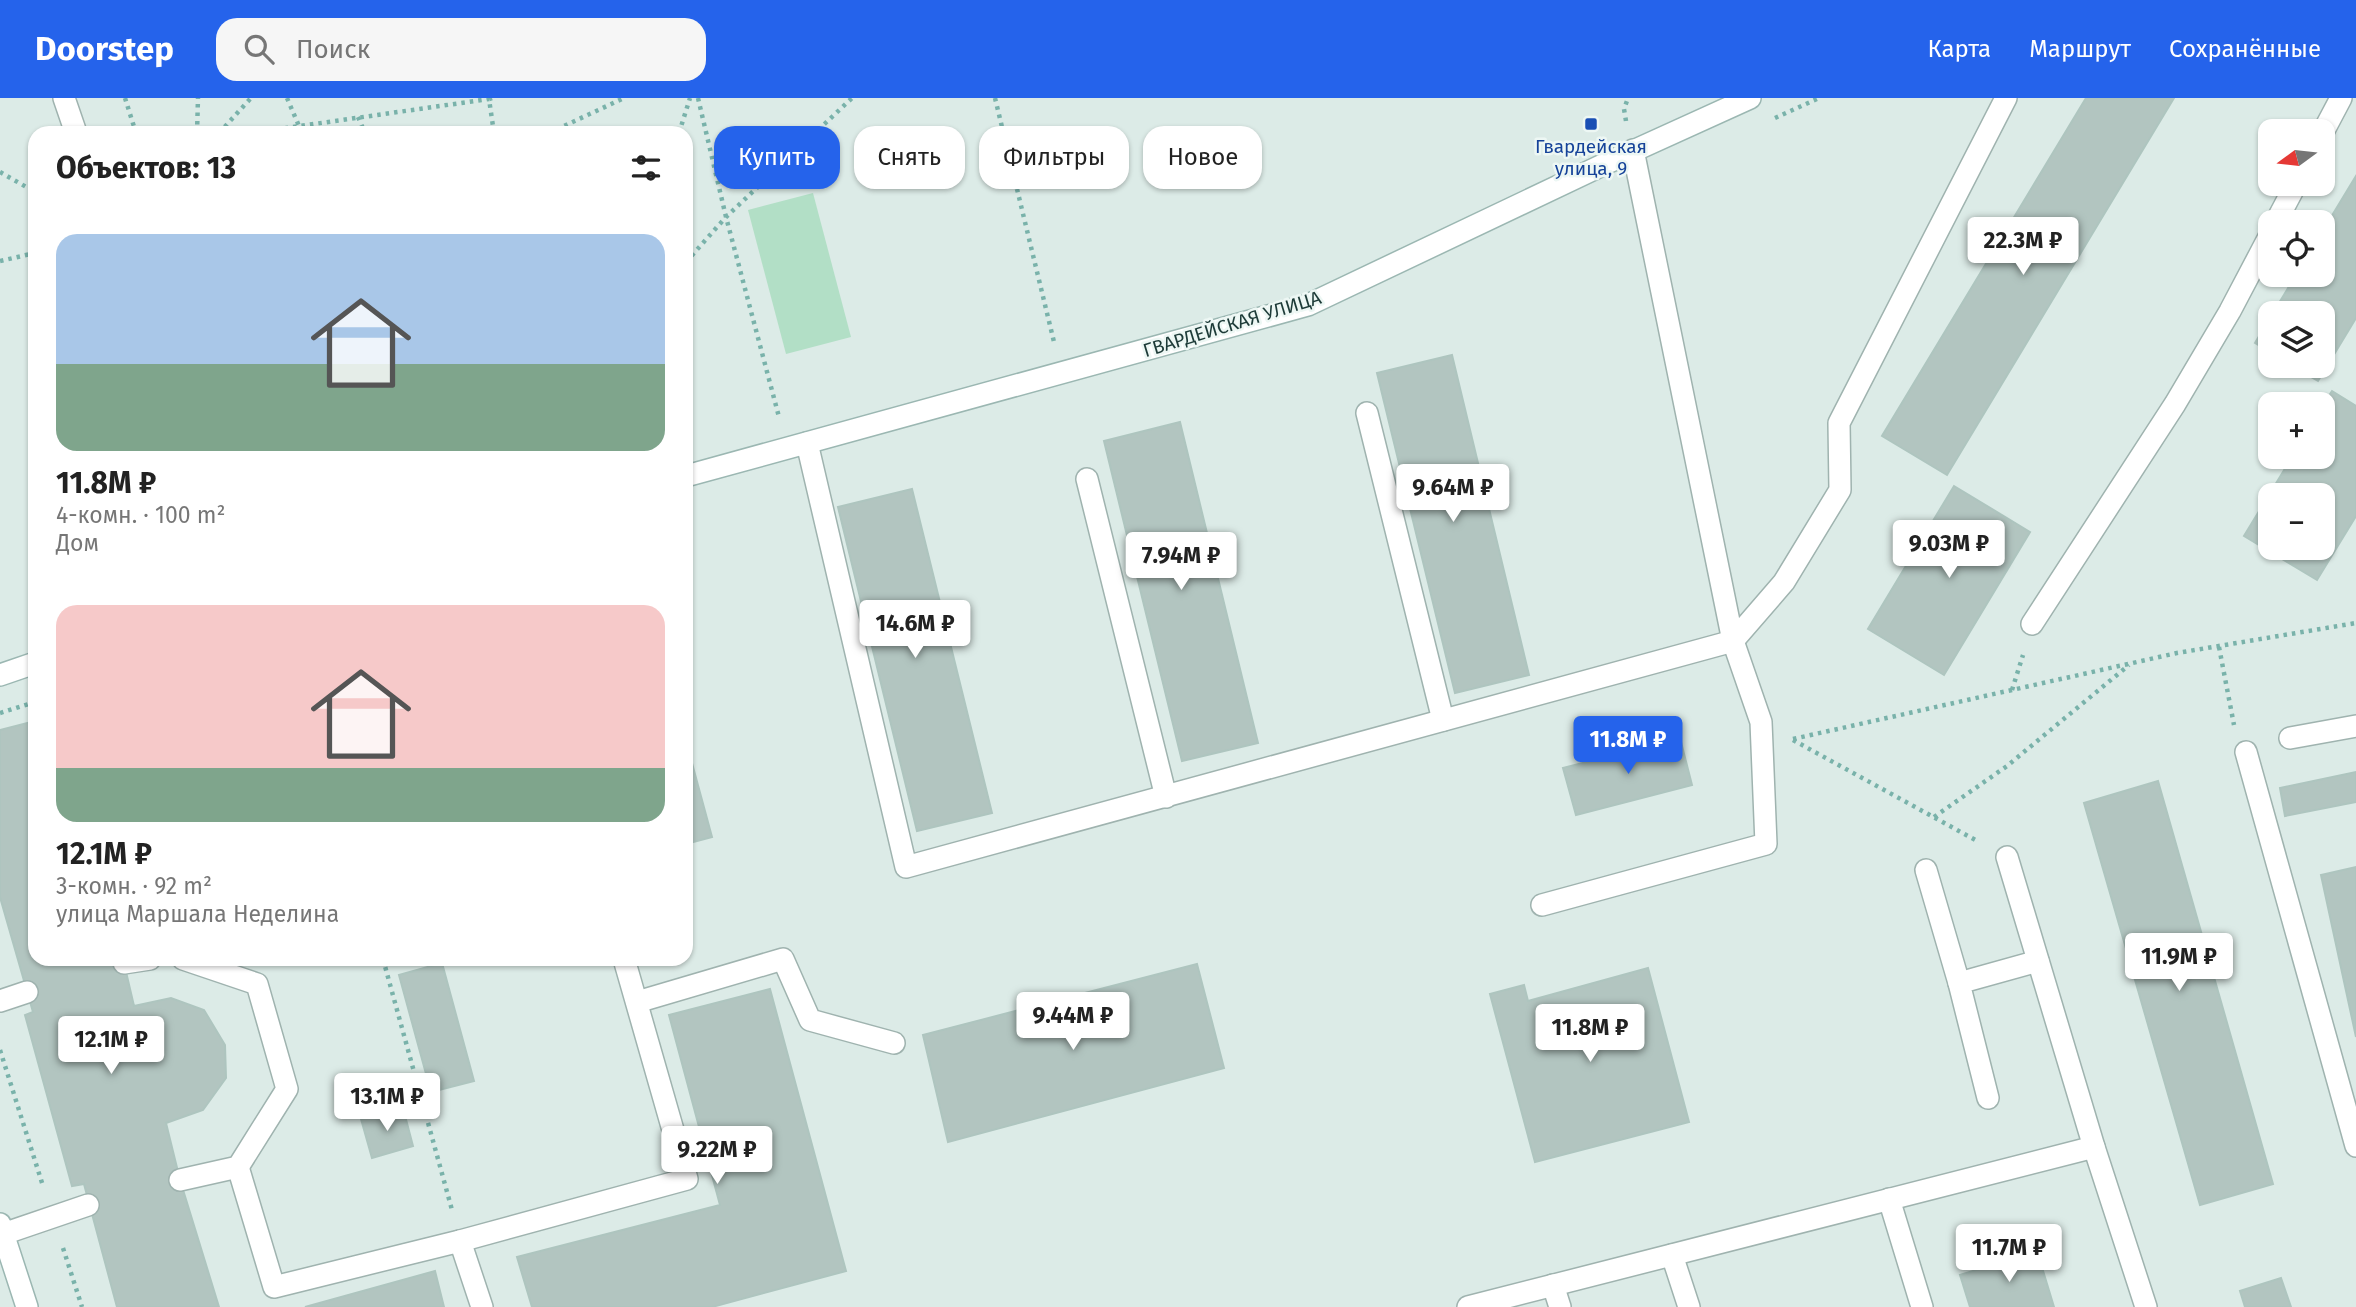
<!DOCTYPE html>
<html lang="ru">
<meta charset="utf-8">
<style>
:root{--surface:#fff;--page:#f6f6f6;--text:#222;--muted:#767676;--accent:#2563eb}
body{margin:0;font-family:"Fira Sans",sans-serif;background:var(--page);color:var(--text);height:100vh;display:flex;flex-direction:column;font-size:26px;white-space:nowrap}
*{box-sizing:border-box;margin:0}
p{font-size:23px;color:var(--muted)}
.icon{flex:none;width:38px;height:38px;fill:none;stroke:currentColor;stroke-width:2;stroke-linecap:round;stroke-linejoin:round}
.map{position:relative;flex:1;overflow:hidden}
.drawer{position:absolute;left:28px;top:28px;width:665px;height:840px;display:flex;flex-direction:column;background:var(--surface);border-radius:21px;box-shadow:0 2px 5px #0004}
.drawer>*{flex:none}
.top-card{position:absolute;left:714px;top:28px;width:665px;height:63px;display:flex;gap:14px}
.needle{width:46px;rotate:255deg}
.buttons{position:absolute;left:2258px;top:21px;display:grid;gap:14px}
.buttons a{display:grid;place-items:center;width:77px;height:77px;border-radius:14px;background:var(--surface);box-shadow:0 2px 5px #0004;font-size:35px}
.price{position:absolute;translate:-50% -60px;padding:0 16px;border-radius:7px;background:#fff;color:#222;font-size:23px;line-height:46px;filter:drop-shadow(0 2px 4px #0008)}
.price::after{content:'';position:absolute;left:50%;top:42px;width:21px;height:16px;margin-left:-10px;background:inherit;clip-path:polygon(0 0,100% 0,50% 100%)}
.price.selected{background:var(--accent);color:#fff}
ul{padding:0;list-style:none}
li{display:grid;align-content:center;gap:14px;height:371px;padding:0 28px}
li span{display:grid;place-items:center;height:217px;border-radius:21px;color:#555}
li>.icon{margin-inline-start:auto}
span .icon{width:126px;height:126px;fill:#fffc;stroke-width:1}
li b{font-size:30px}
h2{display:flex;justify-content:space-between;align-items:center;height:84px;padding:0 28px;font-size:30px}
.tag{padding:0 24px;border-radius:21px;background:var(--surface);box-shadow:0 2px 5px #0004;font-size:24px;line-height:63px}
.tag.selected{background:var(--accent);color:#fff}
header{display:flex;align-items:center;gap:42px;box-sizing:border-box;height:98px;padding:0 35px;background:var(--accent);color:#fff}
header strong{font-size:33px}
nav{display:flex;gap:38px;margin-inline-start:auto;font-size:24px}
.search{width:490px;height:63px;background:var(--page);display:flex;align-items:center;gap:18px;box-sizing:border-box;padding:0 24px;border-radius:21px;color:var(--muted);font-size:26px}
.map>svg:first-child{display:block}
.green{fill:#b2dfc6}
.building{fill:#b2c5c0;stroke:#aec5bf;stroke-width:2;fill-rule:evenodd}
.lines{fill:none;stroke-linecap:round;stroke-linejoin:round}
.lane-casing{stroke:#9fb3af;stroke-width:24}
.secondary-casing{stroke:#9bb7b2;stroke-width:24}
.path{stroke:#79b2aa;stroke-width:4.5;stroke-dasharray:3.5 5;stroke-linecap:butt}
.lane{stroke:#fff;stroke-width:21}
.secondary{stroke:#fff;stroke-width:21}
.transit-dot{fill:#1a4fb4;stroke:#edf7f4;stroke-width:2.5}
.labels{text-anchor:middle;dominant-baseline:central;stroke-width:5;stroke-linejoin:round;paint-order:stroke}
.transit-label{font-size:19px;fill:#164399;stroke:#edf7f4}
.street-label{font-size:19px;fill:#1d3b38;stroke:#edf7f4}
</style>
<header>
<strong>Doorstep</strong>
<div class="search"><svg class="icon" aria-label="search" viewBox="0 0 24 24"><circle cx="10" cy="10" r="6"/><path d="M15 15l6 6"/></svg>Поиск</div>
<nav><a>Карта</a><a>Маршрут</a><a>Сохранённые</a></nav>
</header>
<div class="map">
<svg width="2356" height="1209" viewBox="0 0 2356 1209">
<rect width="100%" height="100%" fill="#dcebe7"/>
<!-- green -->
<polygon class="green" points="813,95 851,239 786,256 748,112"/>
<!-- building -->
<g class="building">
<polygon points="2086,0 2174,0 1947,377 1882,338"/>
<polygon points="2356,78 2356,220 2318,283 2292,268 2322,268 2322,215 2273,215 2296,177 2322,177 2322,134"/>
<polygon points="2270,220 2270,254 2255,245"/>
<polygon points="1452,257 1529,577 1455,595 1377,275"/>
<path d="M2332,293L2356,308V418L2317,482L2244,438L2292,359H2322V308ZM2270,397H2322V450H2270Z"/>
<polygon points="1180,324 1258,645 1182,663 1104,343"/>
<polygon points="1954,388 2030,434 1944,577 1868,531"/>
<polygon points="912,391 992,715 917,733 838,409"/>
<polygon points="35,623 35,861 123,861 134,908 171,900 204,912 225,947 226,980 203,1012 166,1025 180,1082 219,1209 117,1209 84,1086 72,1088 25,917 33,914 0,799 0,632"/>
<polygon points="1680,640 1692,687 1576,717 1563,670"/>
<polygon points="686,643 712,739 686,746"/>
<polygon points="2356,674 2356,704 2285,718 2280,690"/>
<polygon points="2158,683 2273,1086 2200,1107 2084,705"/>
<polygon points="2356,769 2356,939 2321,777"/>
<polygon points="442,865 474,983 431,994 399,877"/>
<polygon points="1197,866 1224,970 948,1044 923,937"/>
<polygon points="1648,870 1689,1024 1535,1064 1490,896 1524,887 1528,903"/>
<polygon points="770,891 846,1173 712,1209 532,1209 517,1159 720,1107 669,917"/>
<polygon points="403,1010 413,1048 372,1060 361,1021"/>
<polygon points="2037,1153 2054,1209 1970,1209 1960,1177"/>
<polygon points="435,1173 444,1209 305,1209"/>
<polygon points="2281,1180 2291,1209 2245,1209 2240,1193"/>
</g>
<g class="lines">
<defs>
<g id="lane">
<polyline points="64,0 76,35"/>
<polyline points="2322,36 2341,0"/>
<polyline points="2276,124 2296,86"/>
<polyline points="1367,315 1443,622"/>
<polyline points="807,345 906,769 1733,543 1784,484 1840,392 1839,325 2006,0"/>
<polyline points="1087,381 1166,699"/>
<polyline points="2032,526 2175,306 2230,213 2270,137"/>
<polyline points="2290,640 2356,628"/>
<polyline points="2246,654 2356,1048"/>
<polyline points="2007,759 2094,1049 2146,1209"/>
<polyline points="1926,772 1959,885"/>
<polyline points="1542,807 1766,746 1761,624 1733,543 1633,52"/>
<polyline points="124,865 150,861"/>
<polyline points="0,903 27,894"/>
<polyline points="637,904 783,861 810,922 894,945"/>
<polyline points="1988,1000 1959,885 2038,863"/>
<polyline points="238,1069 274,1189 460,1143 482,1209"/>
<polyline points="180,1082 238,1069 287,991 257,886 183,861"/>
<polyline points="1889,1101 1922,1209"/>
<polyline points="3,1136 88,1107"/>
<polyline points="460,1143 687,1081 624,861"/>
<polyline points="1672,1157 1689,1209"/>
<polyline points="1553,1187 1560,1209"/>
<polyline points="1468,1209 2094,1049"/>
</g>
<g id="secondary">
<polyline points="686,378 1308,207 1609,64 1750,0"/>
<polyline points="0,577 35,565"/>
<polyline points="0,1126 27,1209"/>
</g>
</defs>
<!-- lane casing -->
<use href="#lane" class="lane-casing"/>
<!-- secondary casing -->
<use href="#secondary" class="secondary-casing"/>
<!-- path -->
<g class="path">
<polyline points="125,0 136,35"/>
<polyline points="287,0 302,35"/>
<polyline points="492,0 489,1 494,35"/>
<polyline points="698,0 726,119 779,319"/>
<polyline points="995,0 1054,244"/>
<polyline points="358,19 365,35"/>
<polyline points="1775,20 1819,0"/>
<polyline points="1626,23 1624,11 1628,0"/>
<polyline points="197,35 198,0"/>
<polyline points="219,35 251,0"/>
<polyline points="251,35 489,1"/>
<polyline points="549,35 624,0"/>
<polyline points="679,35 690,0"/>
<polyline points="0,74 35,94"/>
<polyline points="0,163 35,155"/>
<polyline points="686,164 726,119 852,0"/>
<polyline points="2219,549 2234,627"/>
<polyline points="2012,592 2023,557"/>
<polyline points="0,615 35,604"/>
<polyline points="1793,641 2177,555 2356,525"/>
<polyline points="1793,642 1979,744"/>
<polyline points="1934,719 2007,668 2129,567"/>
<polyline points="383,861 452,1112"/>
<polyline points="0,952 43,1088"/>
<polyline points="63,1150 82,1209"/>
</g>
<!-- lane -->
<use href="#lane" class="lane"/>
<!-- secondary -->
<use href="#secondary" class="secondary"/>
</g>
<!-- markers -->
<rect class="transit-dot" x="1584" y="19" width="14" height="14" rx="3.5"/>
<g class="labels">
<!-- transit labels -->
<g class="transit-label">
<text x="1591" y="48">Гвардейская<tspan x="1591" dy="22">улица, 9</tspan></text>
</g>
<!-- street labels -->
<g class="street-label">
<text transform="translate(1232 226) rotate(-17)">ГВАРДЕЙСКАЯ УЛИЦА</text>
</g>
</g>
</svg>
<div class="buttons">
<a><svg class="needle" viewBox="-14 -14 28 28"><path d="M0-13l5 13h-10z" fill="#e53935"/><path d="M0 13l5-13h-10z" fill="#767676"/></svg></a>
<a><svg class="icon" aria-label="locate" viewBox="0 0 24 24"><circle cx="12" cy="12" r="6"/><path d="M12 2v4M12 18v4M2 12h4M18 12h4"/></svg></a>
<a><svg class="icon" aria-label="layers" viewBox="0 0 24 24"><path d="M12 4l9 5-9 5-9-5zM3 14l9 5 9-5"/></svg></a>
<a>+</a>
<a>−</a>
</div>
<b class="price" style="left:2023px;top:179px">22.3M ₽</b>
<b class="price" style="left:1453px;top:426px">9.64M ₽</b>
<b class="price" style="left:1949px;top:482px">9.03M ₽</b>
<b class="price" style="left:1181px;top:494px">7.94M ₽</b>
<b class="price" style="left:915px;top:562px">14.6M ₽</b>
<b class="price selected" style="left:1628px;top:678px">11.8M ₽</b>
<b class="price" style="left:2179px;top:895px">11.9M ₽</b>
<b class="price" style="left:1073px;top:954px">9.44M ₽</b>
<b class="price" style="left:1590px;top:966px">11.8M ₽</b>
<b class="price" style="left:111px;top:978px">12.1M ₽</b>
<b class="price" style="left:387px;top:1035px">13.1M ₽</b>
<b class="price" style="left:717px;top:1088px">9.22M ₽</b>
<b class="price" style="left:2009px;top:1186px">11.7M ₽</b>
<div class="top-card">
<a class="tag selected">Купить</a>
<a class="tag">Снять</a>
<a class="tag">Фильтры</a>
<a class="tag">Новое</a>
</div>
<section class="drawer">
<h2>Объектов: 13<svg class="icon" aria-label="filters" viewBox="0 0 24 24"><path d="M4 7h16M4 17h16"/><circle cx="9" cy="7" r="2"/><circle cx="15" cy="17" r="2"/></svg></h2>
<ul>
<li><span style="background:linear-gradient(#a9c7e8 60%,#7fa58c 0)"><svg class="icon" aria-label="home" viewBox="0 0 24 24"><path d="M3 11l9-7 9 7M6 9v11h12V9"/></svg></span><div><b>11.8M ₽</b><p>4-комн. · 100 m²</p><p>Дом</p></div></li>
<li><span style="background:linear-gradient(#f6c9c9 75%,#7fa58c 0)"><svg class="icon" aria-label="home" viewBox="0 0 24 24"><path d="M3 11l9-7 9 7M6 9v11h12V9"/></svg></span><div><b>12.1M ₽</b><p>3-комн. · 92 m²</p><p>улица Маршала Неделина</p></div></li>
</ul>
</section>
</div>
